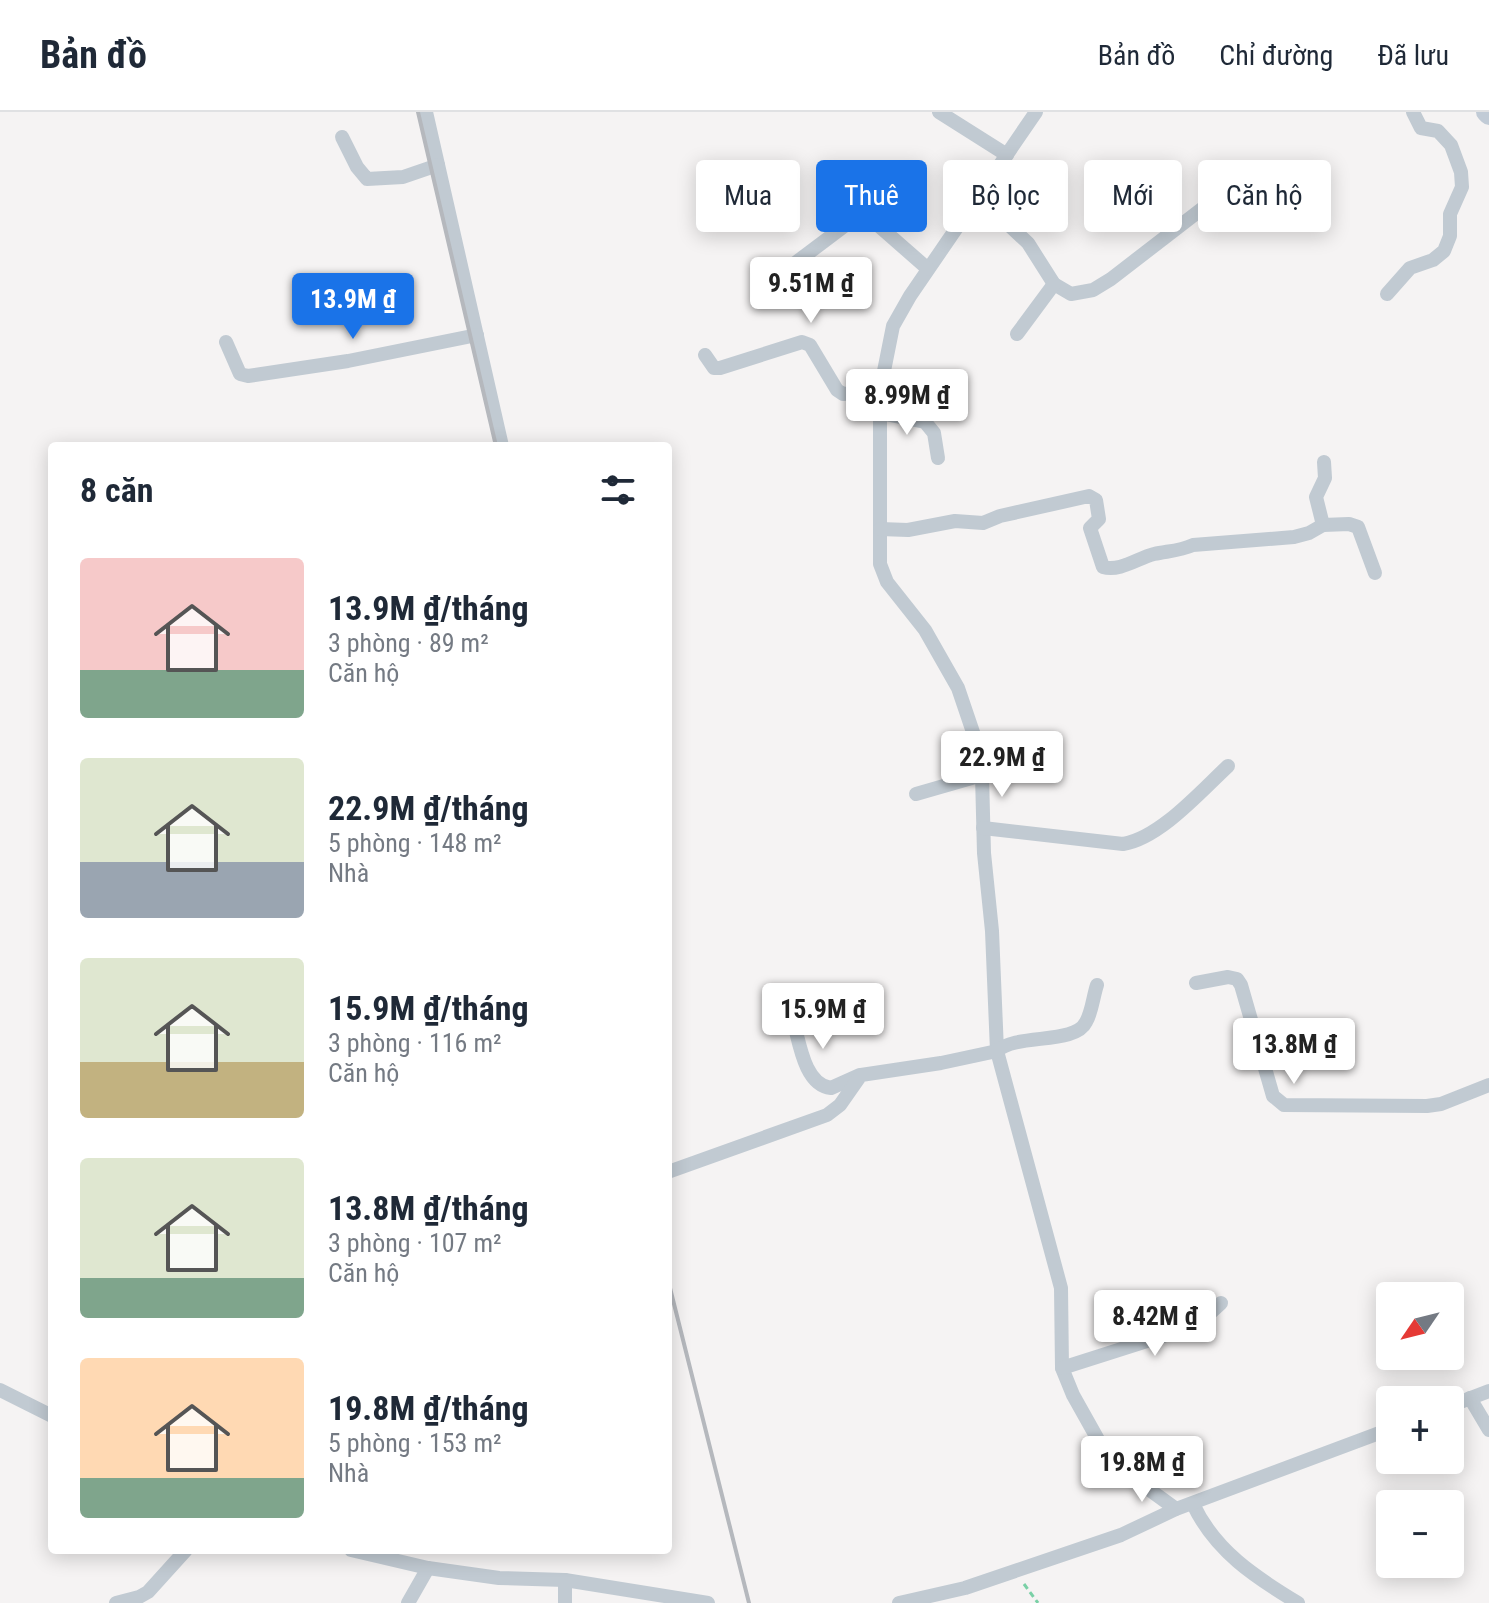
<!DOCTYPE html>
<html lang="vi">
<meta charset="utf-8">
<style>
:root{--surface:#fff;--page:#f2f2f3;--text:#1f2937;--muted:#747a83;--line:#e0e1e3;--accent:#1a73e8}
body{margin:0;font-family:"Roboto Condensed",sans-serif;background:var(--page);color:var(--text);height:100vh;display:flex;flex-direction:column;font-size:30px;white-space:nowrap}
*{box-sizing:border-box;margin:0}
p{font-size:26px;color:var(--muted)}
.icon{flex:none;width:44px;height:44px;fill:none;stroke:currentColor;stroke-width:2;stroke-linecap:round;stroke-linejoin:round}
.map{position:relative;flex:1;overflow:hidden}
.panel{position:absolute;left:48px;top:330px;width:624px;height:1112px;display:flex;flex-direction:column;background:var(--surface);border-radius:8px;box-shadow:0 4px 20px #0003}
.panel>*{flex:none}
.top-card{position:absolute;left:696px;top:48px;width:672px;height:72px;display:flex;gap:16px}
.needle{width:52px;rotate:235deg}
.tools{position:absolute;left:1376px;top:1170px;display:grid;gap:16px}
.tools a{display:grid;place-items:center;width:88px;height:88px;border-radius:8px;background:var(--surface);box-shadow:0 4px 20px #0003;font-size:40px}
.price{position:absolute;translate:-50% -68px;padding:0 18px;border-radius:8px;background:#fff;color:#222;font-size:26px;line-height:52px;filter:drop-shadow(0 2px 4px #0008)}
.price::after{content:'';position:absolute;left:50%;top:48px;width:24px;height:18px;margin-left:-12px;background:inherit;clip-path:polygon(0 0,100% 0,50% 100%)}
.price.active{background:var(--accent);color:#fff}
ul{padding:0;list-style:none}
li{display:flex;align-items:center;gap:24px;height:200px;padding:0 32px}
li span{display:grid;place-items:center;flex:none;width:224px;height:160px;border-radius:8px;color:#555}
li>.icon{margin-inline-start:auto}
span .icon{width:96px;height:96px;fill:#fffc;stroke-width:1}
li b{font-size:34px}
h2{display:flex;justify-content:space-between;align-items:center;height:96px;padding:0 32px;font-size:34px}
.chip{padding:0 28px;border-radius:8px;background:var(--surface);box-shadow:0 4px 20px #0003;font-size:28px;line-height:72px}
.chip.active{background:var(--accent);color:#fff}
header{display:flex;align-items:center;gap:48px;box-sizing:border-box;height:112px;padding:0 40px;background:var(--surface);border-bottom:2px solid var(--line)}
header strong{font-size:38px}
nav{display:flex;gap:44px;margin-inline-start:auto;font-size:28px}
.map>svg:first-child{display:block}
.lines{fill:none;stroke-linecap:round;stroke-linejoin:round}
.path{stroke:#7ad0a6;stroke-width:3;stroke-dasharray:6 4;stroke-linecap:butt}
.street{stroke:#c1cad2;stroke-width:14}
.secondary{stroke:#c1cbd6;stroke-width:20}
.rail{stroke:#b5b8bd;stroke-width:4}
</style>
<header>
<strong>Bản đồ</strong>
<nav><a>Bản đồ</a><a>Chỉ đường</a><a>Đã lưu</a></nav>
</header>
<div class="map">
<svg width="1489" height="1491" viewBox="0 0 1489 1491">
<rect width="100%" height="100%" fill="#f5f3f3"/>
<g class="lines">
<!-- path -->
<polyline class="path" points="1024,1472 1038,1491"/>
<!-- street -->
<g class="street">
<polyline points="426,0 502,334"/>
<polyline points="939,0 1007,43"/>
<polyline points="1036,0 910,184 893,214 880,279 880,452 887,470 925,518 958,576 977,632 982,663 984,741 992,819 997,939 1061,1176 1062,1256 1073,1283 1110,1349 1176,1397"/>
<polyline points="342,25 357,55 367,67 403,65 438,53"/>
<polyline points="979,85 1028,131 1054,172 1071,182 1093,178 1111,167 1203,96"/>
<polyline points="766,173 863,100 928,157"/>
<polyline points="1387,182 1410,156 1433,148 1444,139 1450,124 1450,102 1462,75 1461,60 1451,33 1438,19 1421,16 1413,0"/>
<polyline points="1017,222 1054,172"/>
<polyline points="226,230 240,262 248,264 348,249 477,223"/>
<polyline points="705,243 714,256 720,256 802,230 810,233 837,278 843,282 880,279"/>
<polyline points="880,301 925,310 934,321 938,346"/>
<polyline points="1323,413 1349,412 1358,415 1375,461"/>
<path d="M880,417L908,418L955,409L983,411L1000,404L1089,384L1096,388L1099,407L1090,416L1103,455C1120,460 1138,446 1154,442C1168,439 1180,439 1193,433L1294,425L1309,421L1323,413L1316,385L1325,366L1324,350"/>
<polyline points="916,682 982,663"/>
<path d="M983,716L1123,732C1160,726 1201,679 1228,654"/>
<polyline points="1196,871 1228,865 1237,867 1241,873 1273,984 1284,993 1427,994 1441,992 1489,973"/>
<path d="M792,904C799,926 803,973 831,976L860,963"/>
<path d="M668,1060L827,1003L840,993L861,963L941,951L997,939C1017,921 1075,933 1086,910C1092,900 1093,885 1097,873"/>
<polyline points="1062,1256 1197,1213 1221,1191"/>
<polyline points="0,1278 52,1304"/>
<polyline points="1470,1286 1489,1318"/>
<polyline points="1450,1294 1489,1279"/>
<path d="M1193,1392C1215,1439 1255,1465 1298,1491"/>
<polyline points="351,1438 428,1456 499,1466 565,1468 708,1491"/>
<polyline points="116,1491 139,1485 148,1480 186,1438"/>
<polyline points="408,1491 428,1456"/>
<polyline points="565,1491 565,1468"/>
<polyline points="899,1491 965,1476 1121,1423 1176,1397 1390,1317"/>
</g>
<!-- secondary -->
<polyline class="secondary" points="1486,0 1489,3"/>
<!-- rail -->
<g class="rail">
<polyline points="418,0 496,334"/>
<polyline points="668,1168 749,1491"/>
</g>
</g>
</svg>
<div class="tools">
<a><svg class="needle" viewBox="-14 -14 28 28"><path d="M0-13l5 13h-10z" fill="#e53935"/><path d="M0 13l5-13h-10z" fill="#747a83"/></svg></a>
<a>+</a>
<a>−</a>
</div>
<b class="price" style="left:811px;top:213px">9.51M ₫</b>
<b class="price active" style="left:353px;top:229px">13.9M ₫</b>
<b class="price" style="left:907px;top:325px">8.99M ₫</b>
<b class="price" style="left:1002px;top:687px">22.9M ₫</b>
<b class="price" style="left:823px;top:939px">15.9M ₫</b>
<b class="price" style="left:1294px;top:974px">13.8M ₫</b>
<b class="price" style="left:1155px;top:1246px">8.42M ₫</b>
<b class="price" style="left:1142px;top:1392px">19.8M ₫</b>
<div class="top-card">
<a class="chip">Mua</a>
<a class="chip active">Thuê</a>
<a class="chip">Bộ lọc</a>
<a class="chip">Mới</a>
<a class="chip">Căn hộ</a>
</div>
<section class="panel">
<h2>8 căn<svg class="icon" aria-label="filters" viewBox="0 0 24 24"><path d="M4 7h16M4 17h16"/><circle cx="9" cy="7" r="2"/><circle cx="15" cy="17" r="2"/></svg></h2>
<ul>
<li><span style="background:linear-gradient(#f6c9c9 70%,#7fa58c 0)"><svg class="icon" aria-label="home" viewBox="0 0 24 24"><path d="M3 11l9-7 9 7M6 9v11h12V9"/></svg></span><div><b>13.9M ₫/tháng</b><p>3 phòng · 89 m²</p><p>Căn hộ</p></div></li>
<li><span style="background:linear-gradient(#dfe7d0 65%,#9aa5b1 0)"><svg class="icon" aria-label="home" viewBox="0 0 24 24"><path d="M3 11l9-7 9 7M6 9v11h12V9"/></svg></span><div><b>22.9M ₫/tháng</b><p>5 phòng · 148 m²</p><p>Nhà</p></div></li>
<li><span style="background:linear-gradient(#dfe7d0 65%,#c2b280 0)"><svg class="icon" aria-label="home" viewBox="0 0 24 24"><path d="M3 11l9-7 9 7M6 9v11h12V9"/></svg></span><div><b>15.9M ₫/tháng</b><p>3 phòng · 116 m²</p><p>Căn hộ</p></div></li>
<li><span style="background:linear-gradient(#dfe7d0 75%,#7fa58c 0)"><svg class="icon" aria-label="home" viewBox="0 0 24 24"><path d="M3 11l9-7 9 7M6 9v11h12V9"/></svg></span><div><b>13.8M ₫/tháng</b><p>3 phòng · 107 m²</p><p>Căn hộ</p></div></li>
<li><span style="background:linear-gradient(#ffd9b3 75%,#7fa58c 0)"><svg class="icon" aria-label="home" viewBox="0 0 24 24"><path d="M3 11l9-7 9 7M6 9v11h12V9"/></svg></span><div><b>19.8M ₫/tháng</b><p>5 phòng · 153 m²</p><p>Nhà</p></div></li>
</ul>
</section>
</div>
